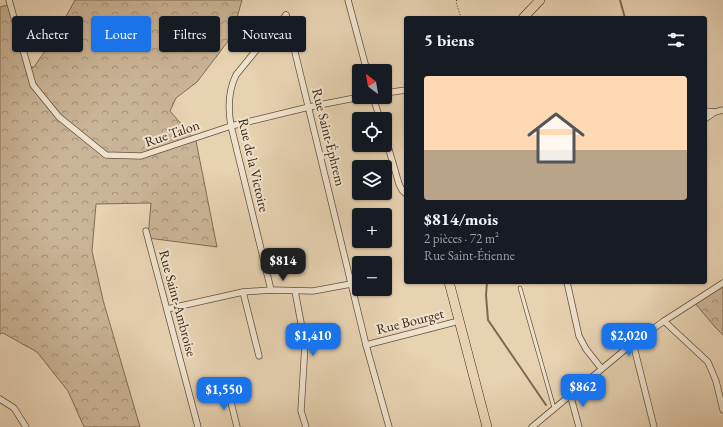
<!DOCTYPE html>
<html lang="fr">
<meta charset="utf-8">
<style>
:root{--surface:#171b24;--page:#20242c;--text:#f1f3f6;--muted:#9ea1a6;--line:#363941;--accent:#1a73e8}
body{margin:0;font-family:"EB Garamond",serif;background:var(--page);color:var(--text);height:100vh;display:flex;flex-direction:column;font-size:15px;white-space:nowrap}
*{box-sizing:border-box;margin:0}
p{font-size:13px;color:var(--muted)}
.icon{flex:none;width:22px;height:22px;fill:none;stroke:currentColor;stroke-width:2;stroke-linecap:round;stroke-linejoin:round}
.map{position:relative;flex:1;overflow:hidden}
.panel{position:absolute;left:404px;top:16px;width:303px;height:268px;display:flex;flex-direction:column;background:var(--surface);border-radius:4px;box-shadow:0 1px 3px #0004}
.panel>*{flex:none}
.banner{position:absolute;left:12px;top:16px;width:332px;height:36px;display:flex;gap:8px}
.needle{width:26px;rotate:329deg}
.controls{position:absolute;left:352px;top:64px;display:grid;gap:8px}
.controls a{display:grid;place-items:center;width:40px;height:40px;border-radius:4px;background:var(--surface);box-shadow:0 1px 3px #0004;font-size:20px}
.price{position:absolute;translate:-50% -34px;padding:0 9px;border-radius:8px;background:var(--accent);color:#fff;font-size:13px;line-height:26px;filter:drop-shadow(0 1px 2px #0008)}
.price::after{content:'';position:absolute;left:50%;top:24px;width:12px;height:9px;margin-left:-6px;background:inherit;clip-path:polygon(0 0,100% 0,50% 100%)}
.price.current{background:#222;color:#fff}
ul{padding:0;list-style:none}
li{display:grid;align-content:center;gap:8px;height:212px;padding:0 20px}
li+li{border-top:1px solid var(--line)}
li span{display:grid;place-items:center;height:124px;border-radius:4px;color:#555}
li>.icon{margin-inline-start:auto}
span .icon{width:72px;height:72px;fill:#fffc;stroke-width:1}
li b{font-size:17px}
h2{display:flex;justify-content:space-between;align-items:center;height:48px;padding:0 20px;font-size:17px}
.chip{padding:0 14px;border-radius:4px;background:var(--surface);box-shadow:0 1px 3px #0004;font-size:14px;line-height:36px}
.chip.current{background:var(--accent);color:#fff}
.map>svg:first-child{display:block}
.forest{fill:url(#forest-crowns);stroke:#826c56}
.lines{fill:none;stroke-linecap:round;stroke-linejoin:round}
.stream{stroke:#7e6952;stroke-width:2}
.service-casing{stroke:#65503c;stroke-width:4.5}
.minor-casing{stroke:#65503c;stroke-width:7}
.primary-casing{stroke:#3a2414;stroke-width:10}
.path{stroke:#3a2414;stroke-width:1;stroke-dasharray:1 2;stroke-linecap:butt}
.service{stroke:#efe2cd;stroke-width:3}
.minor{stroke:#efe2cd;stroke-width:5.5}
.primary{stroke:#e7d2b2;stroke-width:9}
.labels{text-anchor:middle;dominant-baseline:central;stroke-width:4;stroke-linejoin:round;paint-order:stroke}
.street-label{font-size:14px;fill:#3a2414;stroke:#efe2cd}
</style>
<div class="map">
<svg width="723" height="427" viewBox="0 0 723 427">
<defs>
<pattern id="forest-crowns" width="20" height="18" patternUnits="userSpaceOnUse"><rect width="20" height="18" fill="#cab497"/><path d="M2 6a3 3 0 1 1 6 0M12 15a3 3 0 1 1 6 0" fill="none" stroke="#a5927a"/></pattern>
</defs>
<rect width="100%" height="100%" fill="#e7d2b2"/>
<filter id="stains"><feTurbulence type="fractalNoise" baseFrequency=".005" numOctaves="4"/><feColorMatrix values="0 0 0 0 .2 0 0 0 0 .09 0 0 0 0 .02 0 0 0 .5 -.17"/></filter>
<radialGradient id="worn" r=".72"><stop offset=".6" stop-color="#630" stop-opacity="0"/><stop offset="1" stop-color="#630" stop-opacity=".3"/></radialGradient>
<!-- forest -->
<g class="forest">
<polygon points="75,0 242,0 232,36 197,82 176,98 170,111 196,141 217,247 148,238 151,203 96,204 92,251 103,300 140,427 84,427 68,391 37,352 3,333 0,334 0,7 11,4 26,60 31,67 34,67 54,38"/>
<polygon points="723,287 723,335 715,327 694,302"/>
</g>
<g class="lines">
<!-- stream -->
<g class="stream">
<polyline points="620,0 625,18"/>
<polyline points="487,282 486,295 488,320 546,405"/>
</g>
<defs>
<polyline id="service" points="520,288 554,408"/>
<g id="minor">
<polyline points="9,0 33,85 59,117 106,155 141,156 231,126 309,107 360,97"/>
<polyline points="348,0 367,71"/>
<polyline points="286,15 366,345 389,427"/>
<polyline points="385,93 406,90"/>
<polyline points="373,97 380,119"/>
<polyline points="705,111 715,112"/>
<polyline points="705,119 715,112 723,110"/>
<polyline points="385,136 399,184 402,190 406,194"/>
<polyline points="146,231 198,427"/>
<polyline points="567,282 579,336 586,349 601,368"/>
<path d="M271,290L231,126C228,109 228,91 236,75L275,27L286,15"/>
<polyline points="295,291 305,344 301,411 306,427"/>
<polyline points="243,292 259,356"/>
<polyline points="167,309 243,292 271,290 313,291 351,284"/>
<polyline points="664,321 708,362 716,381 723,410"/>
<polyline points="633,343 654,427"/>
<polyline points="366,345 459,321"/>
<polyline points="228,390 237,427"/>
<polyline points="570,394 579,427"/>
<polyline points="0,399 14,408 26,427"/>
<polyline points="532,427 633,343 664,321 723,283"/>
</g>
<g id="primary">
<polyline points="523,18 540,0"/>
<polyline points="449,282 487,427"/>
</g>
</defs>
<!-- service casing -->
<use href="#service" class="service-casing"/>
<!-- minor casing -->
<use href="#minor" class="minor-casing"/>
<!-- primary casing -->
<use href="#primary" class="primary-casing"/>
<!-- path -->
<polyline class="path" points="457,0 456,2 461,18"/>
<!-- service -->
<use href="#service" class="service"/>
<!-- minor -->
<use href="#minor" class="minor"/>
<!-- primary -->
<use href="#primary" class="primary"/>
</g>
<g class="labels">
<!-- street labels -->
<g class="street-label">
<text transform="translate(172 133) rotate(-19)">Rue Talon</text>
<text transform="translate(329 137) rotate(76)">Rue Saint-Éphrem</text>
<text transform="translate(254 165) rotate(77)">Rue de la Victoire</text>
<text transform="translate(178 303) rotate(75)">Rue Saint-Ambroise</text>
<text transform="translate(410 321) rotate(-14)">Rue Bourget</text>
</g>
</g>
<rect width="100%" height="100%" filter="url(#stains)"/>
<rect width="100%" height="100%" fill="url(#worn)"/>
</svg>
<div class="controls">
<a><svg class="needle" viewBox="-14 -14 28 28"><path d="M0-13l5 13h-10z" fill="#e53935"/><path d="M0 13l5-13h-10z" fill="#9ea1a6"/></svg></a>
<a><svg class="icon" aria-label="locate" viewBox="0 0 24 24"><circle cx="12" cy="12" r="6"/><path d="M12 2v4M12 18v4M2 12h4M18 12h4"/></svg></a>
<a><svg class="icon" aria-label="layers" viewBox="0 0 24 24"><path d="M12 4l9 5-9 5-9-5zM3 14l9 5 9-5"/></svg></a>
<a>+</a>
<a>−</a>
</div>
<b class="price current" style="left:283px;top:282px">$814</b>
<b class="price" style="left:313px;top:357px">$1,410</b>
<b class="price" style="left:629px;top:357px">$2,020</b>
<b class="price" style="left:583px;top:408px">$862</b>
<b class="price" style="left:224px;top:411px">$1,550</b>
<div class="banner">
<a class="chip">Acheter</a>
<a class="chip current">Louer</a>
<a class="chip">Filtres</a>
<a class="chip">Nouveau</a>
</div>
<section class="panel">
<h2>5 biens<svg class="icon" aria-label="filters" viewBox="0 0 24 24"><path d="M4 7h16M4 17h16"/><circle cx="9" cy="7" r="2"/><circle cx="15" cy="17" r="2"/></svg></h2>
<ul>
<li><span style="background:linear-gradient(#ffd9b3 60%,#b9a48a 0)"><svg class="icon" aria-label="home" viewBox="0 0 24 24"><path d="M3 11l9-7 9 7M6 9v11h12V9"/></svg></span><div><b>$814/mois</b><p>2 pièces · 72 m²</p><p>Rue Saint-Étienne</p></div></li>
</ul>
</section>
</div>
